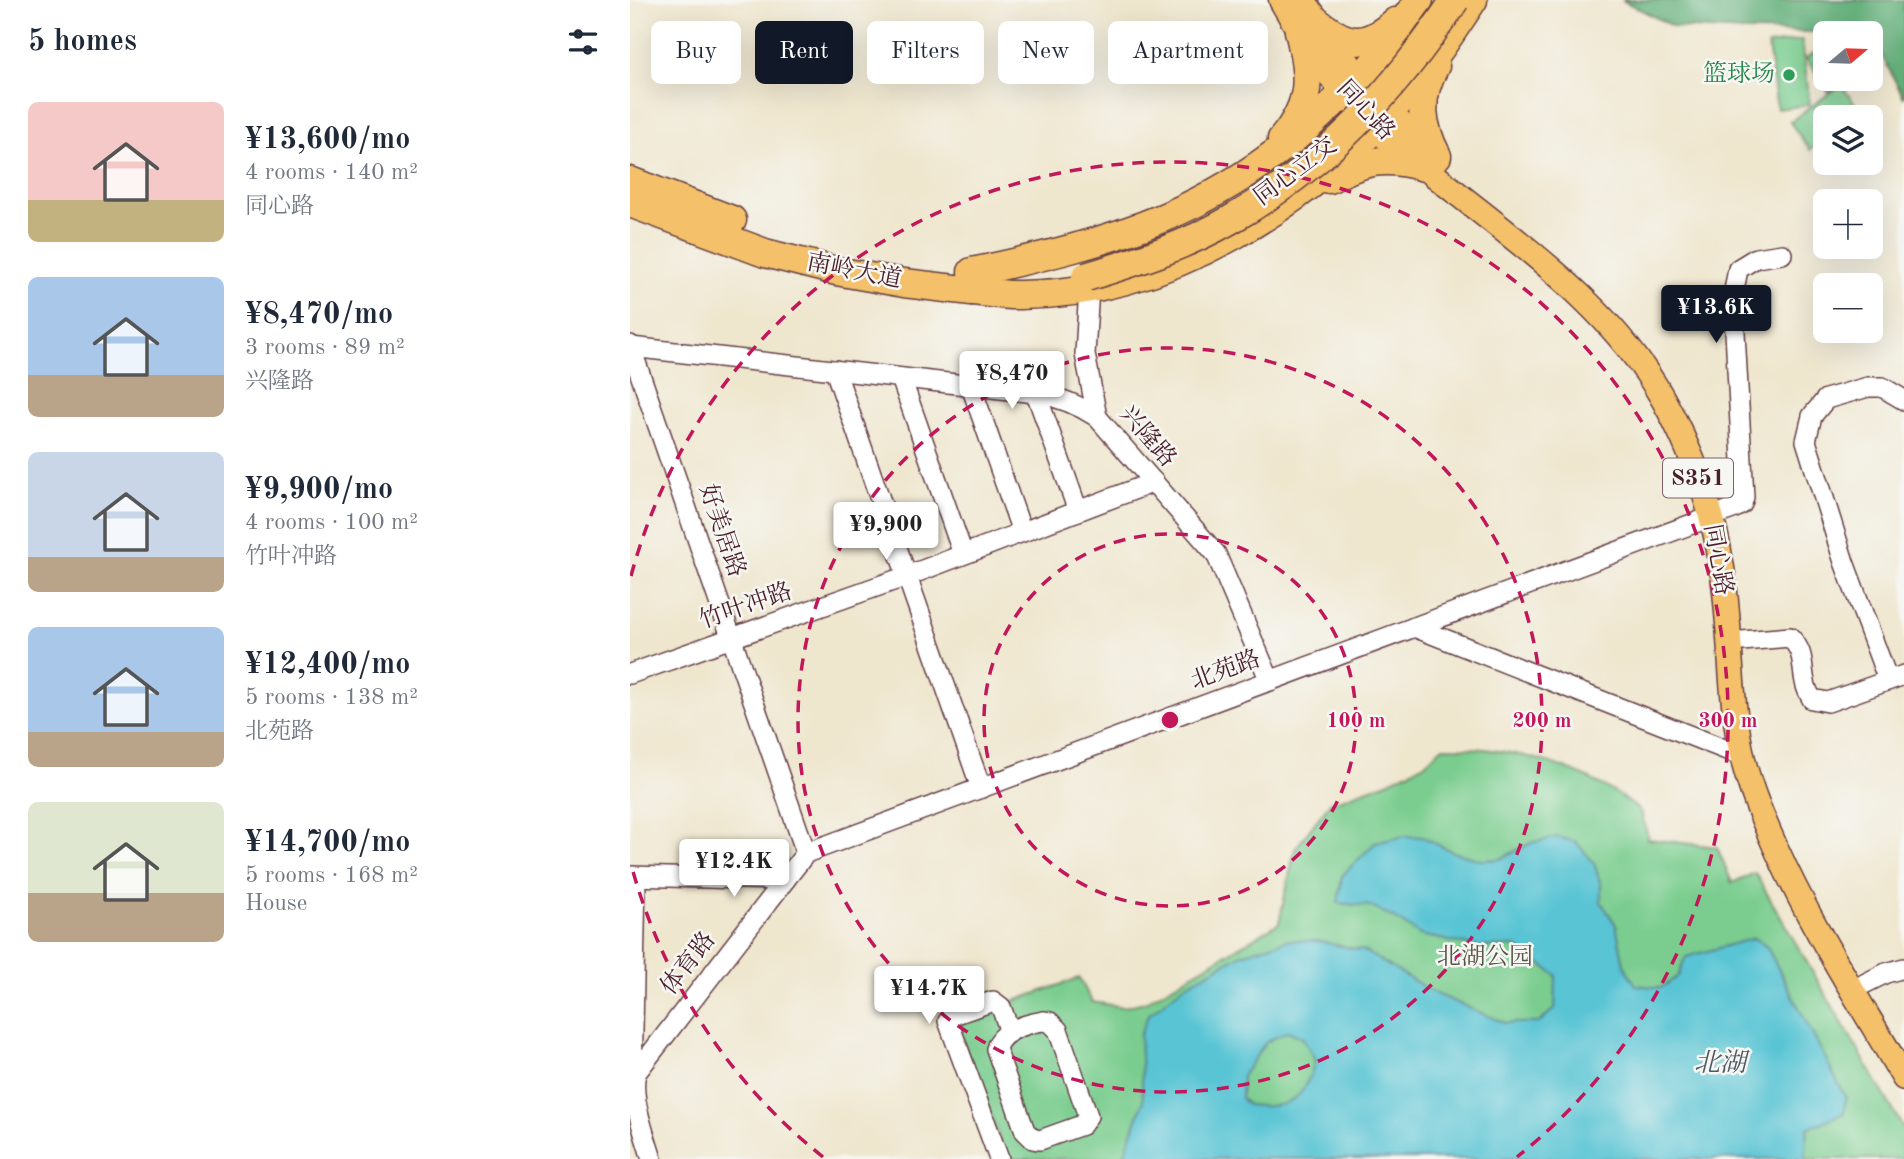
<!DOCTYPE html>
<meta charset="utf-8">
<style>
:root{--surface:#fff;--page:#f6f6f7;--text:#1f2937;--muted:#747a83;--accent:#111827}
body{margin:0;font-family:"Old Standard TT","Noto Serif SC",serif;background:var(--page);color:var(--text);height:100vh;display:flex;flex-direction:column;font-size:26px;white-space:nowrap}
*{box-sizing:border-box;margin:0}
p{font-size:23px;color:var(--muted)}
.icon{flex:none;width:38px;height:38px;fill:none;stroke:currentColor;stroke-width:2;stroke-linecap:round;stroke-linejoin:round}
.map{position:relative;flex:1;overflow:hidden}
.side{display:flex;flex-direction:column;background:var(--surface);width:630px}
.side>*{flex:none}
.guide{position:absolute;left:21px;top:21px;width:665px;height:63px;display:flex;gap:14px}
.needle{width:46px;rotate:71deg}
.controls{position:absolute;left:1183px;top:21px;display:grid;gap:14px}
.controls a{display:grid;place-items:center;width:70px;height:70px;border-radius:10px;background:var(--surface);box-shadow:0 7px 28px #0002;font-size:35px}
.price{position:absolute;translate:-50% -60px;padding:0 16px;border-radius:7px;background:#fff;color:#222;font-size:23px;line-height:46px;filter:drop-shadow(0 2px 4px #0008)}
.price::after{content:'';position:absolute;left:50%;top:42px;width:21px;height:16px;margin-left:-10px;background:inherit;clip-path:polygon(0 0,100% 0,50% 100%)}
.price.active{background:var(--accent);color:#fff}
ul{padding:0;list-style:none}
li{display:flex;align-items:center;gap:21px;height:175px;padding:0 28px}
li span{display:grid;place-items:center;flex:none;width:196px;height:140px;border-radius:10px;color:#555}
li>.icon{margin-inline-start:auto}
span .icon{width:84px;height:84px;fill:#fffc;stroke-width:1}
li b{font-size:30px}
h2{display:flex;justify-content:space-between;align-items:center;height:84px;padding:0 28px;font-size:30px}
.chip{padding:0 24px;border-radius:10px;background:var(--surface);box-shadow:0 7px 28px #0002;font-size:24px;line-height:63px}
.chip.active{background:var(--accent);color:#fff}
main{display:flex;flex:1;min-height:0}
.map>svg:first-child{display:block}
.green{fill:#7acd8f;stroke:#62765d;stroke-width:2}
.forest{fill:#63b07a;stroke:#566852;stroke-width:2}
.water{fill:#59c4d4;stroke:#527280;stroke-width:2;fill-rule:evenodd}
.lines{fill:none;stroke-linecap:round;stroke-linejoin:round}
.minor-casing{stroke:#633d43;stroke-width:22}
.major-casing{stroke:#633d43;stroke-width:27}
.highway-casing{stroke:#633d43;stroke-width:31}
.minor{stroke:#fff;stroke-width:19}
.major{stroke:#f4c16a;stroke-width:24}
.highway{stroke:#f4c16a;stroke-width:28}
.highway-bridge-casing{stroke:#633d43;stroke-width:31;stroke-linecap:butt}
.highway-bridge{stroke:#f4c16a;stroke-width:28}
.ring{fill:none;stroke:#c2185b;stroke-width:3.5;stroke-dasharray:12 9}
.leisure-dot{fill:#2e9e5b;stroke:#f6f6f2;stroke-width:2.5}
.labels{text-anchor:middle;dominant-baseline:central;stroke-width:5;stroke-linejoin:round;paint-order:stroke}
.shield{fill:#f6f6f2;stroke:#7e6067;stroke-width:2}
.shield-label{font-size:23px;font-weight:bold;fill:#4a1f2b}
.leisure-label{font-size:24px;fill:#27864d;stroke:#f6f6f2;text-anchor:end}
.street-label{font-size:24px;fill:#4a1f2b;stroke:#f6f6f2}
.park-label{font-size:24px;fill:#585349;stroke:#f6f6f2}
.water-label{font-size:26px;font-style:italic;fill:#4f5966;stroke:#f6f6f2}
.centre{fill:#c2185b;stroke:#f6f6f2;stroke-width:3.5}
.ring-label{font-size:21px;text-anchor:middle;font-weight:bold;fill:#c2185b;stroke:#f6f6f2;stroke-width:5;stroke-linejoin:round;paint-order:stroke}
</style>
<main>
<section class="side">
<h2>5 homes<svg class="icon" aria-label="filters" viewBox="0 0 24 24"><path d="M4 7h16M4 17h16"/><circle cx="9" cy="7" r="2"/><circle cx="15" cy="17" r="2"/></svg></h2>
<ul>
<li><span style="background:linear-gradient(#f6c9c9 70%,#c2b280 0)"><svg class="icon" aria-label="home" viewBox="0 0 24 24"><path d="M3 11l9-7 9 7M6 9v11h12V9"/></svg></span><div><b>¥13,600/mo</b><p>4 rooms · 140 m²</p><p>同心路</p></div></li>
<li><span style="background:linear-gradient(#a9c7e8 70%,#b9a48a 0)"><svg class="icon" aria-label="home" viewBox="0 0 24 24"><path d="M3 11l9-7 9 7M6 9v11h12V9"/></svg></span><div><b>¥8,470/mo</b><p>3 rooms · 89 m²</p><p>兴隆路</p></div></li>
<li><span style="background:linear-gradient(#c9d6e8 75%,#b9a48a 0)"><svg class="icon" aria-label="home" viewBox="0 0 24 24"><path d="M3 11l9-7 9 7M6 9v11h12V9"/></svg></span><div><b>¥9,900/mo</b><p>4 rooms · 100 m²</p><p>竹叶冲路</p></div></li>
<li><span style="background:linear-gradient(#a9c7e8 75%,#b9a48a 0)"><svg class="icon" aria-label="home" viewBox="0 0 24 24"><path d="M3 11l9-7 9 7M6 9v11h12V9"/></svg></span><div><b>¥12,400/mo</b><p>5 rooms · 138 m²</p><p>北苑路</p></div></li>
<li><span style="background:linear-gradient(#dfe7d0 65%,#b9a48a 0)"><svg class="icon" aria-label="home" viewBox="0 0 24 24"><path d="M3 11l9-7 9 7M6 9v11h12V9"/></svg></span><div><b>¥14,700/mo</b><p>5 rooms · 168 m²</p><p>House</p></div></li>
</ul>
</section>
<div class="map">
<svg width="1274" height="1159" viewBox="0 0 1274 1159">
<rect width="100%" height="100%" fill="#f6f6f2"/>
<filter id="ink" filterUnits="userSpaceOnUse"><feTurbulence type="fractalNoise" baseFrequency=".0143" numOctaves="2"/><feDisplacementMap in="SourceGraphic" scale="14" xChannelSelector="R" yChannelSelector="G"/><feConvolveMatrix kernelMatrix="1 2 1 2 8 2 1 2 1" color-interpolation-filters="sRGB"/></filter>
<filter id="wash" filterUnits="userSpaceOnUse"><feTurbulence type="fractalNoise" baseFrequency=".00686" numOctaves="4" result="noise"/><feDisplacementMap in="SourceGraphic" scale="28" xChannelSelector="R" yChannelSelector="G"/><feGaussianBlur stdDeviation="1.57" result="paint"/><feColorMatrix in="noise" values="0 0 0 0 0 0 0 0 0 0 0 0 0 0 0 0 0 1.4 0 .05"/><feComposite in="paint" operator="in"/></filter>
<g filter="url(#wash)">
<rect width="100%" height="100%" fill="#efe6ce"/>
<!-- green -->
<g class="green">
<polygon points="1172,40 1180,105 1147,109 1138,45"/>
<polygon points="1195,46 1195,79 1217,79 1198,92 1176,58"/>
<polygon points="1211,85 1231,112 1224,117 1195,117 1195,138 1180,150 1160,122"/>
<path d="M813,747C871,747 926,759 977,788C987,794 1000,801 1008,809C1014,815 1016,830 1018,839L1087,847L1102,883L1125,873L1274,1129V1159H377L326,1022L449,978L462,1002L494,1007L515,1002L649,923L665,849L700,803L755,783L793,765Z"/>
</g>
<!-- forest -->
<polygon class="forest" points="992,0 1274,0 1274,98 1250,52 1241,46 1241,33 1114,31 1044,27"/>
<!-- water -->
<path class="water" d="M775,836L793,837L823,852L851,860L870,859L901,843L928,837L946,842L964,863L971,885V902L986,925L994,965L1006,985L1031,988L1048,976L1056,957L1124,938L1137,947L1216,1098L1214,1113L1178,1128L1175,1159H493L513,1101L510,1035L518,1015L554,986L612,954L657,940L688,941L734,951L806,994L875,1023H909L925,1008L926,975L885,946L849,947L790,935L764,918L740,906L708,903L712,876L745,843ZM658,1031L673,1038L685,1060C675,1101 658,1110 618,1105L611,1098L612,1076L636,1042Z"/>
</g>
<g filter="url(#ink)">
<g class="lines">
<defs>
<g id="minor">
<polyline points="459,288 455,354 467,417"/>
<polyline points="0,345 176,853"/>
<path d="M1,347L406,393C429,397 447,404 467,417L586,554L640,681"/>
<polyline points="205,370 351,788"/>
<polyline points="271,378 333,554"/>
<polyline points="341,386 392,532"/>
<polyline points="406,393 448,511"/>
<polyline points="784,627 1112,756"/>
<path d="M1112,641L1160,637C1175,653 1171,663 1175,682C1176,688 1179,694 1182,699L1198,702L1274,675"/>
<polyline points="0,674 277,576 524,482"/>
<polyline points="1258,680 1214,562 1176,441 1182,416 1196,399 1238,387 1252,387 1274,400"/>
<polyline points="0,876 155,880 176,853 1105,508 1112,504 1114,497 1103,296 1108,269 1126,258 1152,254"/>
<polyline points="1234,984 1256,973 1274,968"/>
<path d="M413,1021L420,1022L428,1030L458,1116L452,1125L410,1140L403,1139L395,1131L366,1049C370,1031 396,1024 413,1021Z"/>
<polyline points="2,1081 6,877"/>
<path d="M22,1159C15,1136 0,1096 6,1073L155,880"/>
<polyline points="369,1159 318,1021 323,1015 363,1001 371,1007 380,1032"/>
</g>
<g id="major">
<path d="M651,0C676,44 707,89 742,125C760,143 783,158 803,174C885,241 980,304 1033,399C1061,448 1082,506 1091,562C1102,626 1098,692 1112,755C1119,787 1132,817 1145,846C1181,927 1230,1002 1274,1078"/>
<polyline points="673,0 729,78 758,112 808,157"/>
</g>
<g id="highway">
<path d="M685,20C716,45 733,50 765,22"/>
<path d="M805,66C787,98 791,125 807,156"/>
<path d="M652,139C683,102 680,75 669,31"/>
<path d="M699,179C735,160 755,156 794,167"/>
<polyline points="0,181 102,220"/>
<polyline points="0,203 135,253 206,271 274,283 342,291 359,290"/>
<path d="M342,272C485,242 593,211 700,106C714,93 729,79 742,65C759,44 773,21 789,0"/>
<path d="M342,291C358,292 374,296 390,295C538,294 680,205 775,95C800,65 822,32 843,0"/>
</g>
</defs>
<!-- minor casing -->
<use href="#minor" class="minor-casing"/>
<!-- major casing -->
<use href="#major" class="major-casing"/>
<!-- highway casing -->
<use href="#highway" class="highway-casing"/>
<!-- minor -->
<use href="#minor" class="minor"/>
<!-- major -->
<use href="#major" class="major"/>
<!-- highway -->
<use href="#highway" class="highway"/>
<defs>
<path id="highway-bridge" d="M456,277C505,262 555,246 600,220C695,166 765,91 825,0"/>
</defs>
<!-- highway-bridge casing -->
<use href="#highway-bridge" class="highway-bridge-casing"/>
<!-- highway-bridge -->
<use href="#highway-bridge" class="highway-bridge"/>
</g>
</g>
<!-- distance rings -->
<g class="ring">
<circle cx="540" cy="720" r="186"/>
<circle cx="540" cy="720" r="372"/>
<path d="M193 1157A558 558 0 0 1 1 864M1 576A558 558 0 1 1 887 1157"/>
</g>
<!-- markers -->
<circle class="leisure-dot" cx="1159" cy="75" r="7"/>
<g class="labels">
<!-- shield labels -->
<rect class="shield" x="1033" y="458.5" width="70" height="39" rx="5"/>
<g class="shield-label">
<text x="1068" y="478">S351</text>
</g>
<!-- leisure labels -->
<g class="leisure-label">
<text x="1145" y="75">篮球场</text>
</g>
<!-- street labels -->
<g class="street-label">
<text transform="translate(735 111) rotate(47)">同心路</text>
<text transform="translate(666 172) rotate(-37)">同心立交</text>
<text transform="translate(224 272) rotate(11)">南岭大道</text>
<text transform="translate(517 437) rotate(49)">兴隆路</text>
<text transform="translate(91 531) rotate(71)">好美居路</text>
<text transform="translate(1087 560) rotate(80)">同心路</text>
<text transform="translate(116 607) rotate(-19)">竹叶冲路</text>
<text transform="translate(596 671) rotate(-20)">北苑路</text>
<text transform="translate(59 964) rotate(-52)">体育路</text>
</g>
<!-- park labels -->
<g class="park-label">
<text x="855" y="958">北湖公园</text>
</g>
<!-- water labels -->
<g class="water-label">
<text x="1090" y="1064">北湖</text>
</g>
</g>
<circle cx="540" cy="720" r="10" class="centre"/>
<g class="ring-label">
<text x="726" y="727">100 m</text>
<text x="912" y="727">200 m</text>
<text x="1098" y="727">300 m</text>
</g>
</svg>
<div class="controls">
<a><svg class="needle" viewBox="-14 -14 28 28"><path d="M0-13l5 13h-10z" fill="#e53935"/><path d="M0 13l5-13h-10z" fill="#747a83"/></svg></a>
<a><svg class="icon" aria-label="layers" viewBox="0 0 24 24"><path d="M12 4l9 5-9 5-9-5zM3 14l9 5 9-5"/></svg></a>
<a>+</a>
<a>−</a>
</div>
<b class="price active" style="left:1086px;top:345px">¥13.6K</b>
<b class="price" style="left:382px;top:411px">¥8,470</b>
<b class="price" style="left:256px;top:562px">¥9,900</b>
<b class="price" style="left:104px;top:899px">¥12.4K</b>
<b class="price" style="left:299px;top:1026px">¥14.7K</b>
<div class="guide">
<a class="chip">Buy</a>
<a class="chip active">Rent</a>
<a class="chip">Filters</a>
<a class="chip">New</a>
<a class="chip">Apartment</a>
</div>
</div>
</main>
